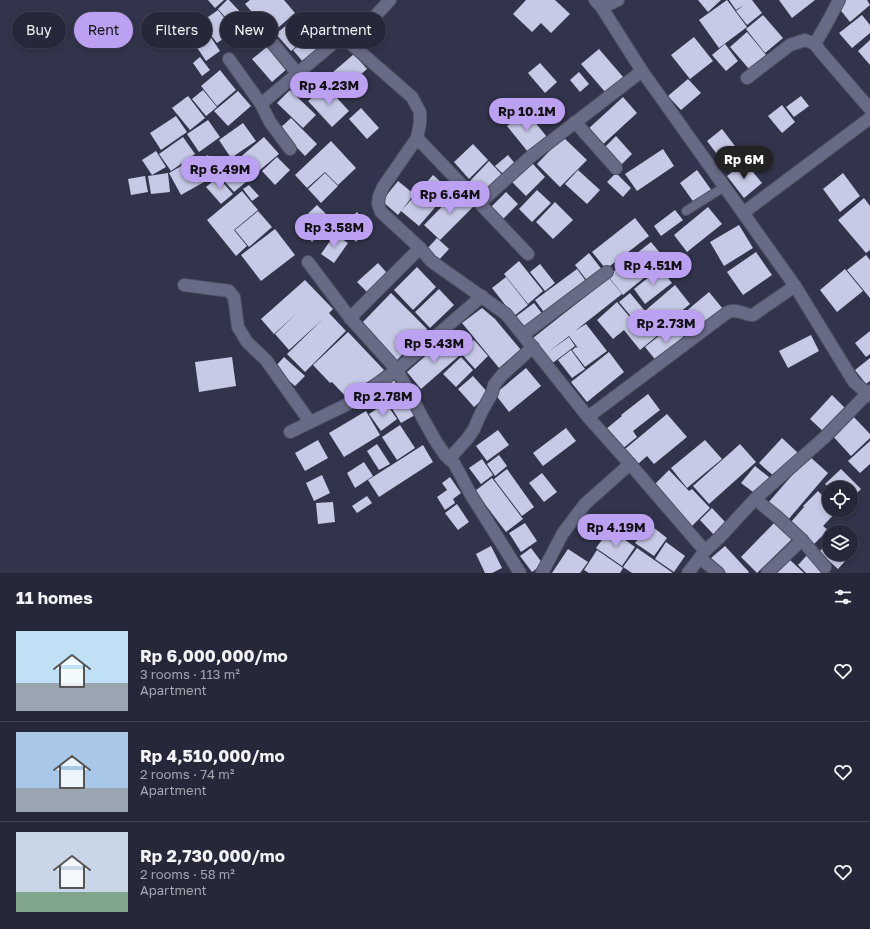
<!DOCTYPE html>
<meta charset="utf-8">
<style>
:root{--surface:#262738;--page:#2e2f40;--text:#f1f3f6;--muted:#a4a5ae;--line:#424453;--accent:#bca0f2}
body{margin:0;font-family:"Golos Text",sans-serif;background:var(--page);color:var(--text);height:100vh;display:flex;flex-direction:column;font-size:15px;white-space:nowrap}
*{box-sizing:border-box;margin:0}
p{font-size:13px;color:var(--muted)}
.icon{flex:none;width:22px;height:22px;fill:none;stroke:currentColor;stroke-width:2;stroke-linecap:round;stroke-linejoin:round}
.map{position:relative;height:573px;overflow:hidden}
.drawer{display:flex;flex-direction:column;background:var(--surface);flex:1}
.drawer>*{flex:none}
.guide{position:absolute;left:12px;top:12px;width:400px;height:36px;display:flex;gap:8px}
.controls{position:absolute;left:822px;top:481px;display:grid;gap:8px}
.controls a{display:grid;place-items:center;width:36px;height:36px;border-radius:50%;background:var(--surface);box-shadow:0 2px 6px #0003,0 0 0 1px var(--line);font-size:20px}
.price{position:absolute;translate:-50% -34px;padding:0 9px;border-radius:14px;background:var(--accent);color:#111;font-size:13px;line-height:26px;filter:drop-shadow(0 1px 2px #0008)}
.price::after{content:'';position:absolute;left:50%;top:24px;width:12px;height:9px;margin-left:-6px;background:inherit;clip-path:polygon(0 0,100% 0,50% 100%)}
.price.on{background:#222;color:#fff}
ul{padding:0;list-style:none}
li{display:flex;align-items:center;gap:12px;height:100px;padding:0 16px}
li+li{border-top:1px solid var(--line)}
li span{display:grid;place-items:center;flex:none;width:112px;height:80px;border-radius:0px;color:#555}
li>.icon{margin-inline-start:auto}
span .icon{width:48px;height:48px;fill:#fffc;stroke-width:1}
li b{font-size:17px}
h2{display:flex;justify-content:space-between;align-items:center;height:48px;padding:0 16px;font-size:17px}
.tag{padding:0 14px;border-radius:18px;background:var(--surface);box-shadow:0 2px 6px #0003,0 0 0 1px var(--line);font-size:14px;line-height:36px}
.tag.on{background:var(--accent);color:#111}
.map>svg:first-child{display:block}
.building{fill:#c6cae6}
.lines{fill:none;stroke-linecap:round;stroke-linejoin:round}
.lane-casing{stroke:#4e5063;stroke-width:10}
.street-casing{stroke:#4e5063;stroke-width:14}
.lane{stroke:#686b85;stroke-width:8}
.street{stroke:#686b85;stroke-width:12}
</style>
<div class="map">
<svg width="870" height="573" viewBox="0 0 870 573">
<rect width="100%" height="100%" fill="#32344b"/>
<!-- building -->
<g class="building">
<polygon points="208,0 224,0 215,8"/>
<polygon points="227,0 229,0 245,17 234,27 218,9"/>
<polygon points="250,0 284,0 295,13 271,34 245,4"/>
<polygon points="526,0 555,0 570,14 551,33 541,23 532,32 513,14"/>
<polygon points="698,0 721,0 708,12"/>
<polygon points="727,0 747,27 719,48 699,20"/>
<polygon points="729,0 752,0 762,13 747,25 736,11 744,5 736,10"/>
<polygon points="779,0 815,0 792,18"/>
<polygon points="846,0 867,0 870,5 850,22 838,7"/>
<polygon points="218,10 235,31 217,43 201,22"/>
<polygon points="763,15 783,38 765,53 746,29"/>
<polygon points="862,15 870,25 870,33 852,48 839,33"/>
<polygon points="296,17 310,34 291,51 276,34"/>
<polygon points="204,27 220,51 206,61 190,37"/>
<polygon points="747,32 766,55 749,69 730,47"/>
<polygon points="314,34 323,45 303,62 293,50"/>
<polygon points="694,37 713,61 690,79 671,55"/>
<polygon points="870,40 870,65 858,51"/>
<polygon points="725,44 738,61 726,71 712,55"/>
<polygon points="268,46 288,68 272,82 252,59"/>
<polygon points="599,49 624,78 606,93 581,64"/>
<polygon points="354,54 367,69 339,94 325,79"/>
<polygon points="200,57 210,70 202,76 193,63"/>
<polygon points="540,63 557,82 545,93 528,73"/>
<polygon points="220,70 236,90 217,106 201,86"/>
<polygon points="579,72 589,84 580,92 570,80"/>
<polygon points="688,79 701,93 681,110 668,96"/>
<polygon points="326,86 349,111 332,127 308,101"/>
<polygon points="203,90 217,107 206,116 192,99"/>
<polygon points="290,90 316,115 303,128 277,103"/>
<polygon points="238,91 251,106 228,126 214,111"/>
<polygon points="188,96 205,118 190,130 172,108"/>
<polygon points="801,96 809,106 794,117 786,107"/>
<polygon points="623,97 637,113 600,147 586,131"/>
<polygon points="782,105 795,122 782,133 768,116"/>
<polygon points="361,108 379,128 367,139 349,119"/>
<polygon points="526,111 547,137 528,152 507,126"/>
<polygon points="176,116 187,132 161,150 150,133"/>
<polygon points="291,118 317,144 305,156 279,129"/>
<polygon points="208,120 220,137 199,152 187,134"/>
<polygon points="243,123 256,141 231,158 219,140"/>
<polygon points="722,129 738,150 723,162 707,141"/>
<polygon points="616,136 632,154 619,167 603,149"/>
<polygon points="183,137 195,154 171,171 159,154"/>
<polygon points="264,137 279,154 234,192 219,175"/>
<polygon points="563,137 587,160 560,187 537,164"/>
<polygon points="331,141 356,168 338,185 325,172 307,188 295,175"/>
<polygon points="473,144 488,160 469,179 454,162"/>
<polygon points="663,149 674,166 637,191 625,174"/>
<polygon points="156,151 166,167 152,175 142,160"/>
<polygon points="208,155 218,175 204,181 195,161"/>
<polygon points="508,155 517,166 505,176 495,166"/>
<polygon points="277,157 290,170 275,185 262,171"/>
<polygon points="192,160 204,182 181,195 169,173"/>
<polygon points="489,161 503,176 484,195 470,181"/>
<polygon points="531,162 545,177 526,196 511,181"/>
<polygon points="745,162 762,183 744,198 727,176"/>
<polygon points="578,170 600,190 587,204 565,184"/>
<polygon points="697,170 712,191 695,204 680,183"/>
<polygon points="168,173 170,192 151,194 148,176"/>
<polygon points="325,173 338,186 321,203 308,189"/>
<polygon points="616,173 631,188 623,197 607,182"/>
<polygon points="843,173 860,196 840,212 823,189"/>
<polygon points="433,175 450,190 419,226 401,211 398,215 382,201 398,181 414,194 402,210"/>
<polygon points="145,176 148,192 131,195 128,179"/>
<polygon points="218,177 233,194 221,204 206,187"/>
<polygon points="249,185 259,196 252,201 243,189"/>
<polygon points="459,189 475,205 440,240 424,225"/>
<polygon points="537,190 551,203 532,222 519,209"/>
<polygon points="242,191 258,210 234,230 247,246 236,256 207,220"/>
<polygon points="506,192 518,204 502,220 491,207"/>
<polygon points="864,198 870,206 870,250 866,253 838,220"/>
<polygon points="555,202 573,220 553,239 536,222"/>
<polygon points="317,205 333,221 312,242 296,225"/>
<polygon points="708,207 722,224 687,252 674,235"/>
<polygon points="675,210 683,220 661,236 654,226"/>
<polygon points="258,211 272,227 249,247 235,230"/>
<polygon points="357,212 371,228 356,242 342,226"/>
<polygon points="635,218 649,236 606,269 592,252"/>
<polygon points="739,225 753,248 724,266 710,242"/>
<polygon points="275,229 295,255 261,281 241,255"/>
<polygon points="335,234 348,243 334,263 321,254"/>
<polygon points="437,238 449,249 437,262 425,251"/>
<polygon points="651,242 666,260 623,295 608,276"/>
<polygon points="756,252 772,275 743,295 727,272"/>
<polygon points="589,253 603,271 589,283 575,265"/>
<polygon points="866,255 870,260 870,298 847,270"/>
<polygon points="519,261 543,291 528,304 504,274"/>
<polygon points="378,263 387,273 367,292 357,282"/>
<polygon points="540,264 555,283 545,291 530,272"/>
<polygon points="417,267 436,287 413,310 394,290"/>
<polygon points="660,268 672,283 645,304 634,289"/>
<polygon points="577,269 588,284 546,315 535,300"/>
<polygon points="845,269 863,291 837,312 820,290"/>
<polygon points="506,277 528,305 514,316 492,288"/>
<polygon points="609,278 622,294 575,331 586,324 607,351 585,367 572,350 576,347 578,348 569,336 547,353 569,337 575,346 550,365 544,356 546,354 533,338"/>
<polygon points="305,280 333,309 329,313 346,331 305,372 287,354 323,319 289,350 275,334 297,313 274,334 261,319"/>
<polygon points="675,285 690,304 661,328 646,310"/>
<polygon points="439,289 454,305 430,328 415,312"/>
<polygon points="709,292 723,309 691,334 678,318"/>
<polygon points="391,293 427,329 396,361 360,325"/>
<polygon points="630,293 645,311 634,320 619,302"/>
<polygon points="617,302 634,322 646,312 663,331 640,350 624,330 613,339 597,320"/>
<polygon points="534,303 544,316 524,331 514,318"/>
<polygon points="482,308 495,319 521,350 499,368 462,323"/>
<polygon points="674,324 686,340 658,363 645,347"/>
<polygon points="870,331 870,354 866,357 855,343"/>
<polygon points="348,332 384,370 350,401 332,382 330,383 313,365"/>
<polygon points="811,335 819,351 788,368 779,351"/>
<polygon points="446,338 460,355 421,389 407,372"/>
<polygon points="474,340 488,356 475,369 460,352"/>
<polygon points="571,350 585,369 572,378 558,360"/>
<polygon points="609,352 624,372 587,402 571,382"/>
<polygon points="232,357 236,386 199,392 195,362"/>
<polygon points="284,357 305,376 295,386 274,368"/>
<polygon points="461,357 473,370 456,387 443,374"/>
<polygon points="870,358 870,381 866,384 855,370"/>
<polygon points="526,368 541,386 509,412 495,394"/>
<polygon points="473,376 489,394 474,407 458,389"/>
<polygon points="394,380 415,415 401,423 380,389"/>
<polygon points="648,394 660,410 633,431 637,437 622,449 606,429 622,416 621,415"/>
<polygon points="832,395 848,411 826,434 810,419"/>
<polygon points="386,403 397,419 381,431 369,414"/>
<polygon points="366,411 380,435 344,457 329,433"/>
<polygon points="667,414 687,437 654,464 647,456 638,464 625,449"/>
<polygon points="851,414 870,434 870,438 851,456 830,433"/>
<polygon points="400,425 415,448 397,460 382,437"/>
<polygon points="566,428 576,441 543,466 533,453"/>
<polygon points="498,430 509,445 487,461 476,446"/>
<polygon points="782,438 798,453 776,478 759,463"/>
<polygon points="318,440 328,458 305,471 295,453"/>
<polygon points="705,440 722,459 687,488 671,468"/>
<polygon points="870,441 870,464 860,473 848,461"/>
<polygon points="377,444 390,464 379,470 367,451"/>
<polygon points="740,444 756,462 709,504 693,486"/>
<polygon points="423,445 433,462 379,497 368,480"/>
<polygon points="499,455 507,466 495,476 487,464"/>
<polygon points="809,456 828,473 787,521 767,504"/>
<polygon points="482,459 493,475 481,484 469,468"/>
<polygon points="364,462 373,476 355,488 347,473"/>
<polygon points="755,466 770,478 757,495 741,483"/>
<polygon points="507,469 534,507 522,516 494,479"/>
<polygon points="841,469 861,489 851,499 851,488 830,488 825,484"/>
<polygon points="669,470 689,491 692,489 710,508 690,528 654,485"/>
<polygon points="542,473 557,492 544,502 529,483"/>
<polygon points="322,475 330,493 314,501 306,483"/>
<polygon points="450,477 461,493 453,499 455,503 445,510 437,497 447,490 442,483"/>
<polygon points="492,478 523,519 506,532 475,491"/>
<polygon points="818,491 829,502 829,510 838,510 823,526 828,530 814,544 791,522 804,507 808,511 803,506"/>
<polygon points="367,496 372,503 357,513 352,506"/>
<polygon points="333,502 335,522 318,524 316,503"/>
<polygon points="457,504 469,522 458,530 445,513"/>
<polygon points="712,508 727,524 715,536 700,520"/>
<polygon points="775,522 792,539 757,573 741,557"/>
<polygon points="525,523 537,541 521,552 509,533"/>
<polygon points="649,524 667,538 654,556 635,543"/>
<polygon points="610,529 635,547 622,566 596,548"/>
<polygon points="666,542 685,556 674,572 655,559"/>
<polygon points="828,542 829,542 829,554 842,554 847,559 838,569 819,552"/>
<polygon points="491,546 502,568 492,573 485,573 476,554"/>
<polygon points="725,546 749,572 748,573 726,573 711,558"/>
<polygon points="531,548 543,564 532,572 520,556"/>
<polygon points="637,548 673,573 632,573 623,567"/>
<polygon points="568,549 588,562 580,573 552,573"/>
<polygon points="597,550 623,568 620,573 589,573 584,570"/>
<polygon points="809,553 830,573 806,573 798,565"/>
<polygon points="789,559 804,573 776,573"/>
</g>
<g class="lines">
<defs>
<polyline id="lane" points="686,211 724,187"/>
<g id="street">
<polyline points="390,0 350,43 412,97 420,112 420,123 417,138 383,187 379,196 378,204 381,212 420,248 431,261 506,314 588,417 630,464 705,551 688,573"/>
<polyline points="595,0 602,8 642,71 795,286 854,382 870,396"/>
<polyline points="602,8 618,0"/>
<polyline points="265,34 297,73"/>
<polyline points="815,44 828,21 839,0"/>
<polyline points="229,59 261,104 270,122 290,149"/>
<polyline points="747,78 790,45 805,40 815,44 820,51 870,109"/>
<polyline points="261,104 335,42 342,40 350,43"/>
<polyline points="575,122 616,168"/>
<polyline points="417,138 528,254"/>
<polyline points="480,203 529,158 642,71"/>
<polyline points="743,213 870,118"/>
<polyline points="308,262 350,318 397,370 421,415 435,440 445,455 454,463 471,495 520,573"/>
<polyline points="184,285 229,291 234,297 238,327 247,342 266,360 310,422"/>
<polyline points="350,318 420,248"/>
<polyline points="523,335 607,272"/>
<path d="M588,417L728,312C737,308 744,315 753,315L795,286"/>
<polyline points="290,432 348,404 397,370 482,296"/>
<polyline points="449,459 468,438 474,429 481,413 492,393 494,385 502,375 533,347"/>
<polyline points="755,499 776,516 802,540 825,567"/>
<polyline points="705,551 720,537 755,499 825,437 870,391"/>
<polyline points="700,558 718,573"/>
<polyline points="542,573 563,533 585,504 630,464"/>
<polyline points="767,573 802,540"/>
</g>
</defs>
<!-- lane casing -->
<use href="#lane" class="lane-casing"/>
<!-- street casing -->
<use href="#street" class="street-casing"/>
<!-- lane -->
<use href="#lane" class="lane"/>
<!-- street -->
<use href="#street" class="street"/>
</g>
</svg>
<div class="controls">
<a><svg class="icon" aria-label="locate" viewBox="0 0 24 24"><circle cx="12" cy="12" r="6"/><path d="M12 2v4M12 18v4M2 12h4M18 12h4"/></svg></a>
<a><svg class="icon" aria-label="layers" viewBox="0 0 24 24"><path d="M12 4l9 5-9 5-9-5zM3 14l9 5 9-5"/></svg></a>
</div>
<b class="price" style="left:329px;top:106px">Rp 4.23M</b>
<b class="price" style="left:527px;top:132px">Rp 10.1M</b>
<b class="price on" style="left:744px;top:180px">Rp 6M</b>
<b class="price" style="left:220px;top:190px">Rp 6.49M</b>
<b class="price" style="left:450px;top:215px">Rp 6.64M</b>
<b class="price" style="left:334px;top:248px">Rp 3.58M</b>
<b class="price" style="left:653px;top:286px">Rp 4.51M</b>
<b class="price" style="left:666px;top:344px">Rp 2.73M</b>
<b class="price" style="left:434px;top:364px">Rp 5.43M</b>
<b class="price" style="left:383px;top:417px">Rp 2.78M</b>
<b class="price" style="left:616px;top:548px">Rp 4.19M</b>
<div class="guide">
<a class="tag">Buy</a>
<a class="tag on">Rent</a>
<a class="tag">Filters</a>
<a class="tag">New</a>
<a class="tag">Apartment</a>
</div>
</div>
<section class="drawer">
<h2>11 homes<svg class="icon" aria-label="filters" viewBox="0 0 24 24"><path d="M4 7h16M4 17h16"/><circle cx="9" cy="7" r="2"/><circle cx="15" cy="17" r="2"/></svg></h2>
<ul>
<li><span style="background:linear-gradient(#bfe0f5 65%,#9aa5b1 0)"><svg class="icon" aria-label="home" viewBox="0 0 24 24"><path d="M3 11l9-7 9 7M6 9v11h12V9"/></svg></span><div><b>Rp 6,000,000/mo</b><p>3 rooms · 113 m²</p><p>Apartment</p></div><svg class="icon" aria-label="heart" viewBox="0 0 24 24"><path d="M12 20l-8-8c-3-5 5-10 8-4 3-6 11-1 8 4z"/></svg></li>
<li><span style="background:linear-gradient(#a9c7e8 70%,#9aa5b1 0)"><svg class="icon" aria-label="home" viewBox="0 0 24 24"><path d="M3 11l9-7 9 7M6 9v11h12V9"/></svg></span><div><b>Rp 4,510,000/mo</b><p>2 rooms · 74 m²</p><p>Apartment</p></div><svg class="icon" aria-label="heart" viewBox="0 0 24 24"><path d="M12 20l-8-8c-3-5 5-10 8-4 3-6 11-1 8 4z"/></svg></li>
<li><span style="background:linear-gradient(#c9d6e8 75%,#7fa58c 0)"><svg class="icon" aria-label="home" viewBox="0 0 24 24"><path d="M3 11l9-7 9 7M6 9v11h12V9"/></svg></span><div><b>Rp 2,730,000/mo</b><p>2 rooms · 58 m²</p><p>Apartment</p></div><svg class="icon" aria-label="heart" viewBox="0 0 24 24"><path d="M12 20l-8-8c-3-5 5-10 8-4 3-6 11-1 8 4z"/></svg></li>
</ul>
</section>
